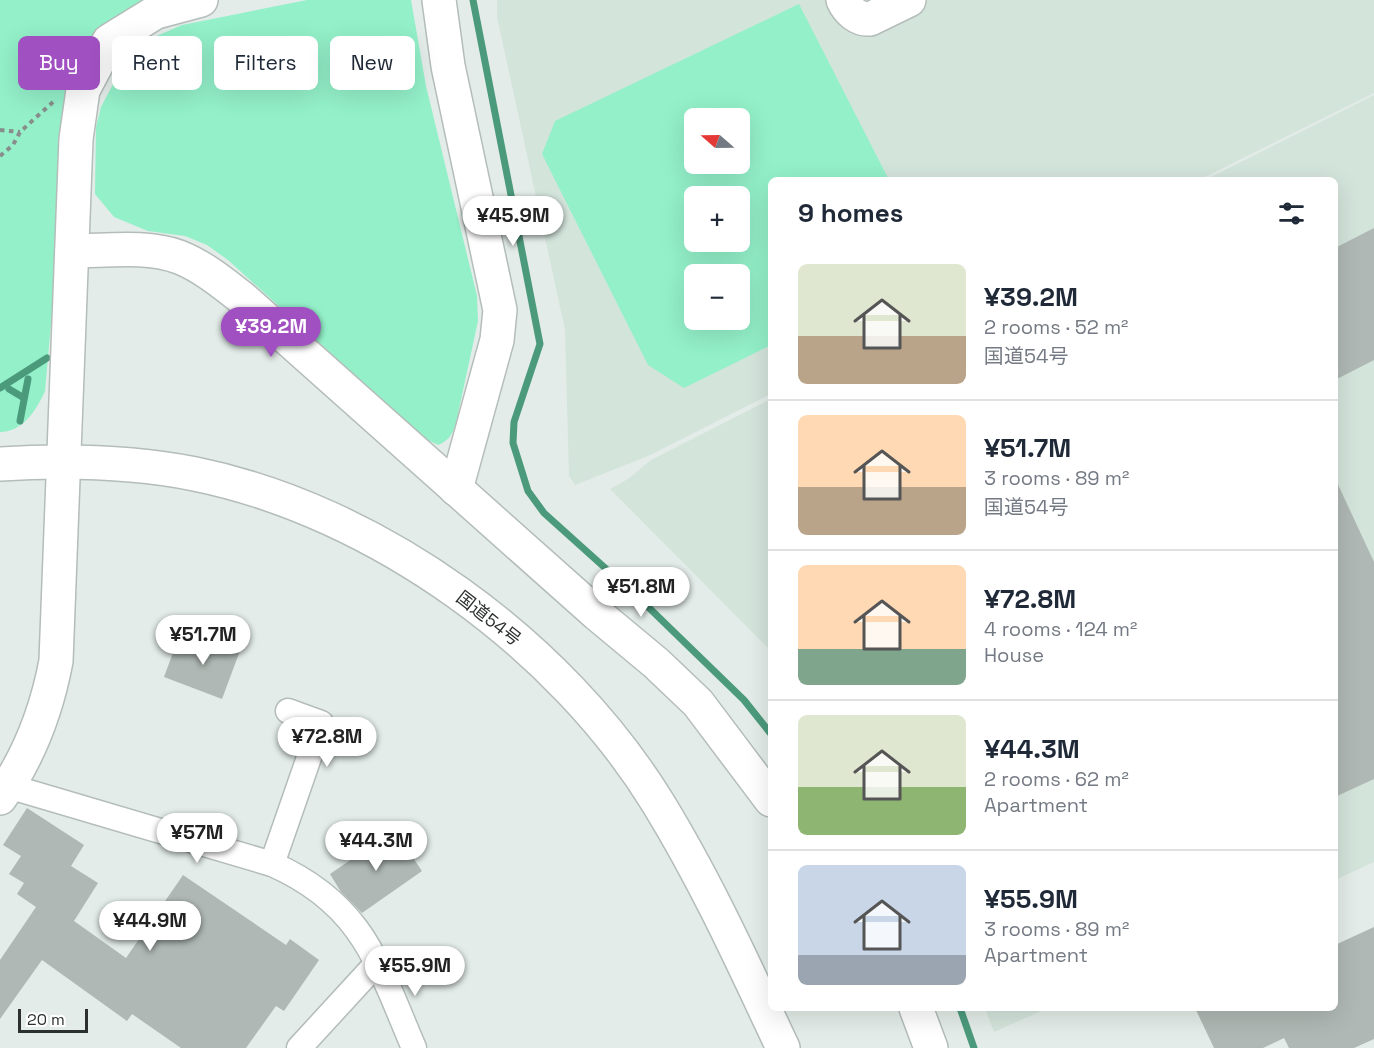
<!DOCTYPE html>
<meta charset="utf-8">
<style>
:root{--surface:#fff;--page:#f6f6f7;--text:#1f2937;--muted:#747a83;--line:#e0e1e3;--accent:#a050c0}
body{margin:0;font-family:"Space Grotesk","Noto Sans JP",sans-serif;background:var(--page);color:var(--text);height:100vh;display:flex;flex-direction:column;font-size:22px;white-space:nowrap}
*{box-sizing:border-box;margin:0}
p{font-size:20px;color:var(--muted)}
.icon{flex:none;width:33px;height:33px;fill:none;stroke:currentColor;stroke-width:2;stroke-linecap:round;stroke-linejoin:round}
.map{position:relative;flex:1;overflow:hidden}
.panel{position:absolute;left:768px;top:177px;width:570px;height:834px;display:flex;flex-direction:column;background:var(--surface);border-radius:9px;box-shadow:0 6px 24px #0002}
.panel>*{flex:none}
.hud{position:absolute;left:18px;top:36px;width:570px;height:54px;display:flex;gap:12px}
.needle{width:39px;rotate:290deg}
.fabs{position:absolute;left:684px;top:108px;display:grid;gap:12px}
.fabs a{display:grid;place-items:center;width:66px;height:66px;border-radius:9px;background:var(--surface);box-shadow:0 6px 24px #0002;font-size:30px}
.scale{position:absolute;left:18px;bottom:15px;width:70px;box-sizing:border-box;padding-left:6px;border:3px solid #2c302e;border-top:0;font-size:16px;line-height:21px;white-space:nowrap;color:#2c302e;-webkit-text-stroke:4px #fff;paint-order:stroke}
.price{position:absolute;translate:-50% -51px;padding:0 14px;border-radius:21px;background:#fff;color:#222;font-size:20px;line-height:39px;filter:drop-shadow(0 2px 3px #0008)}
.price::after{content:'';position:absolute;left:50%;top:36px;width:18px;height:14px;margin-left:-9px;background:inherit;clip-path:polygon(0 0,100% 0,50% 100%)}
.price.on{background:var(--accent);color:#fff}
ul{padding:0;list-style:none}
li{display:flex;align-items:center;gap:18px;height:150px;padding:0 30px}
li+li{border-top:2px solid var(--line)}
li span{display:grid;place-items:center;flex:none;width:168px;height:120px;border-radius:9px;color:#555}
li>.icon{margin-inline-start:auto}
span .icon{width:72px;height:72px;fill:#fffc;stroke-width:1}
li b{font-size:26px}
h2{display:flex;justify-content:space-between;align-items:center;height:72px;padding:0 30px;font-size:26px}
.chip{padding:0 21px;border-radius:9px;background:var(--surface);box-shadow:0 6px 24px #0002;font-size:21px;line-height:54px}
.chip.on{background:var(--accent);color:#fff}
.map>svg:first-child{display:block}
.built{fill:#d3e4db;fill-rule:evenodd}
.green{fill:#93f0c9;fill-rule:evenodd}
.lines{fill:none;stroke-linecap:round;stroke-linejoin:round}
.stream{stroke:#4c9a7c;stroke-width:7}
.building{fill:#afb8b4}
.street-casing{stroke:#b4bdb9;stroke-width:27}
.secondary-casing{stroke:#b4bdb9;stroke-width:36}
.highway-casing{stroke:#b4bdb9;stroke-width:36}
.path{stroke:#888e8b;stroke-width:4;stroke-dasharray:4.5 4.5;stroke-linecap:butt}
.street{stroke:#fff;stroke-width:24}
.secondary{stroke:#fff;stroke-width:33}
.highway{stroke:#fff;stroke-width:33}
.labels{text-anchor:middle;dominant-baseline:central;stroke-width:5;stroke-linejoin:round;paint-order:stroke}
.street-label{font-size:18px;fill:#2c302e;stroke:#fff}
</style>
<div class="map">
<svg width="1374" height="1048" viewBox="0 0 1374 1048">
<rect width="100%" height="100%" fill="#e3ece8"/>
<!-- built -->
<g class="built">
<path d="M497,0H1374V93L1199,180H771V394L648,456L575,485L569,476L565,330L497,17ZM694,118H740V164H694ZM694,196H740V242H694ZM694,274H740V320H694Z"/>
<polygon points="1374,95 1374,862 1335,880 1335,180 1205,180"/>
<polygon points="771,399 771,651 610,489 628,479 651,460"/>
<polygon points="985,1008 1048,1008 994,1032"/>
</g>
<!-- green -->
<g class="green">
<path d="M0,0H158L98,40L56,267L45,391C37,409 23,432 0,432Z"/>
<path d="M307,0H411L426,86L477,296L478,321L457,418C454,431 451,440 438,445L424,438L228,260L207,245L185,236L148,231L114,217L95,194L96,127L101,107L121,69L152,38L182,25Z"/>
<path d="M799,4L889,180H771V345L684,388L648,365L542,154L555,121ZM694,118H740V164H694ZM694,196H740V242H694ZM694,274H740V320H694Z"/>
</g>
<g class="lines">
<!-- stream -->
<g class="stream">
<polyline points="473,0 540,344 514,422 513,443 528,491 544,513 643,602 744,700 771,734"/>
<polyline points="0,388 47,358"/>
<polyline points="9,389 24,398"/>
<polyline points="20,421 28,379"/>
<polyline points="960,1008 974,1048"/>
</g>
</g>
<!-- building -->
<g class="building">
<polygon points="1374,228 1374,360 1335,380 1335,248"/>
<polygon points="1335,478 1374,562 1374,779 1335,797"/>
<polygon points="215,638 241,648 222,699 164,677 178,639 210,651"/>
<polygon points="27,808 84,845 71,866 98,883 74,921 126,958 183,875 286,945 290,939 319,960 284,1011 276,1006 246,1048 181,1048 132,1014 127,1021 42,960 0,1019 0,960 36,907 17,894 24,883 9,874 21,856 3,845"/>
<polygon points="394,830 422,871 362,913 341,892 330,874"/>
<polygon points="1374,927 1374,1039 1354,1048 1289,1048 1284,1038 1263,1048 1214,1048 1195,1008 1335,1008 1335,945"/>
</g>
<g class="lines">
<defs>
<g id="street">
<path d="M0,781L8,786L272,864C363,904 378,964 414,1048"/>
<polyline points="272,864 321,723 288,711"/>
<polyline points="299,1048 378,962"/>
</g>
<g id="secondary">
<polyline points="439,0 448,66 500,310 497,340 456,489"/>
<path d="M843,0C848,11 858,20 870,19L909,0"/>
<path d="M72,251C106,251 146,245 179,257C202,266 223,283 242,298L597,614L656,663L698,703L771,800"/>
<path d="M0,798C29,757 47,709 56,661L76,139L83,90L109,41L156,12L201,0"/>
<polyline points="916,1008 931,1048"/>
</g>
<path id="highway" d="M0,464C66,460 129,461 195,474C377,511 561,645 658,803C706,881 744,965 783,1048"/>
</defs>
<!-- street casing -->
<use href="#street" class="street-casing"/>
<!-- secondary casing -->
<use href="#secondary" class="secondary-casing"/>
<!-- highway casing -->
<use href="#highway" class="highway-casing"/>
<!-- path -->
<g class="path">
<polyline points="0,130 20,132"/>
<polyline points="0,156 13,145 20,132 53,102"/>
</g>
<!-- street -->
<use href="#street" class="street"/>
<!-- secondary -->
<use href="#secondary" class="secondary"/>
<!-- highway -->
<use href="#highway" class="highway"/>
</g>
<g class="labels">
<!-- street labels -->
<g class="street-label">
<text transform="translate(489 618) rotate(38)">国道54号</text>
</g>
</g>
</svg>
<div class="fabs">
<a><svg class="needle" viewBox="-14 -14 28 28"><path d="M0-13l5 13h-10z" fill="#e53935"/><path d="M0 13l5-13h-10z" fill="#747a83"/></svg></a>
<a>+</a>
<a>−</a>
</div>
<div class="scale">20 m</div>
<b class="price" style="left:513px;top:247px">¥45.9M</b>
<b class="price on" style="left:271px;top:358px">¥39.2M</b>
<b class="price" style="left:641px;top:618px">¥51.8M</b>
<b class="price" style="left:203px;top:666px">¥51.7M</b>
<b class="price" style="left:327px;top:768px">¥72.8M</b>
<b class="price" style="left:197px;top:864px">¥57M</b>
<b class="price" style="left:376px;top:872px">¥44.3M</b>
<b class="price" style="left:150px;top:952px">¥44.9M</b>
<b class="price" style="left:415px;top:997px">¥55.9M</b>
<div class="hud">
<a class="chip on">Buy</a>
<a class="chip">Rent</a>
<a class="chip">Filters</a>
<a class="chip">New</a>
</div>
<section class="panel">
<h2>9 homes<svg class="icon" aria-label="filters" viewBox="0 0 24 24"><path d="M4 7h16M4 17h16"/><circle cx="9" cy="7" r="2"/><circle cx="15" cy="17" r="2"/></svg></h2>
<ul>
<li><span style="background:linear-gradient(#dfe7d0 60%,#b9a48a 0)"><svg class="icon" aria-label="home" viewBox="0 0 24 24"><path d="M3 11l9-7 9 7M6 9v11h12V9"/></svg></span><div><b>¥39.2M</b><p>2 rooms · 52 m²</p><p>国道54号</p></div></li>
<li><span style="background:linear-gradient(#ffd9b3 60%,#b9a48a 0)"><svg class="icon" aria-label="home" viewBox="0 0 24 24"><path d="M3 11l9-7 9 7M6 9v11h12V9"/></svg></span><div><b>¥51.7M</b><p>3 rooms · 89 m²</p><p>国道54号</p></div></li>
<li><span style="background:linear-gradient(#ffd9b3 70%,#7fa58c 0)"><svg class="icon" aria-label="home" viewBox="0 0 24 24"><path d="M3 11l9-7 9 7M6 9v11h12V9"/></svg></span><div><b>¥72.8M</b><p>4 rooms · 124 m²</p><p>House</p></div></li>
<li><span style="background:linear-gradient(#dfe7d0 60%,#8fb573 0)"><svg class="icon" aria-label="home" viewBox="0 0 24 24"><path d="M3 11l9-7 9 7M6 9v11h12V9"/></svg></span><div><b>¥44.3M</b><p>2 rooms · 62 m²</p><p>Apartment</p></div></li>
<li><span style="background:linear-gradient(#c9d6e8 75%,#9aa5b1 0)"><svg class="icon" aria-label="home" viewBox="0 0 24 24"><path d="M3 11l9-7 9 7M6 9v11h12V9"/></svg></span><div><b>¥55.9M</b><p>3 rooms · 89 m²</p><p>Apartment</p></div></li>
</ul>
</section>
</div>
